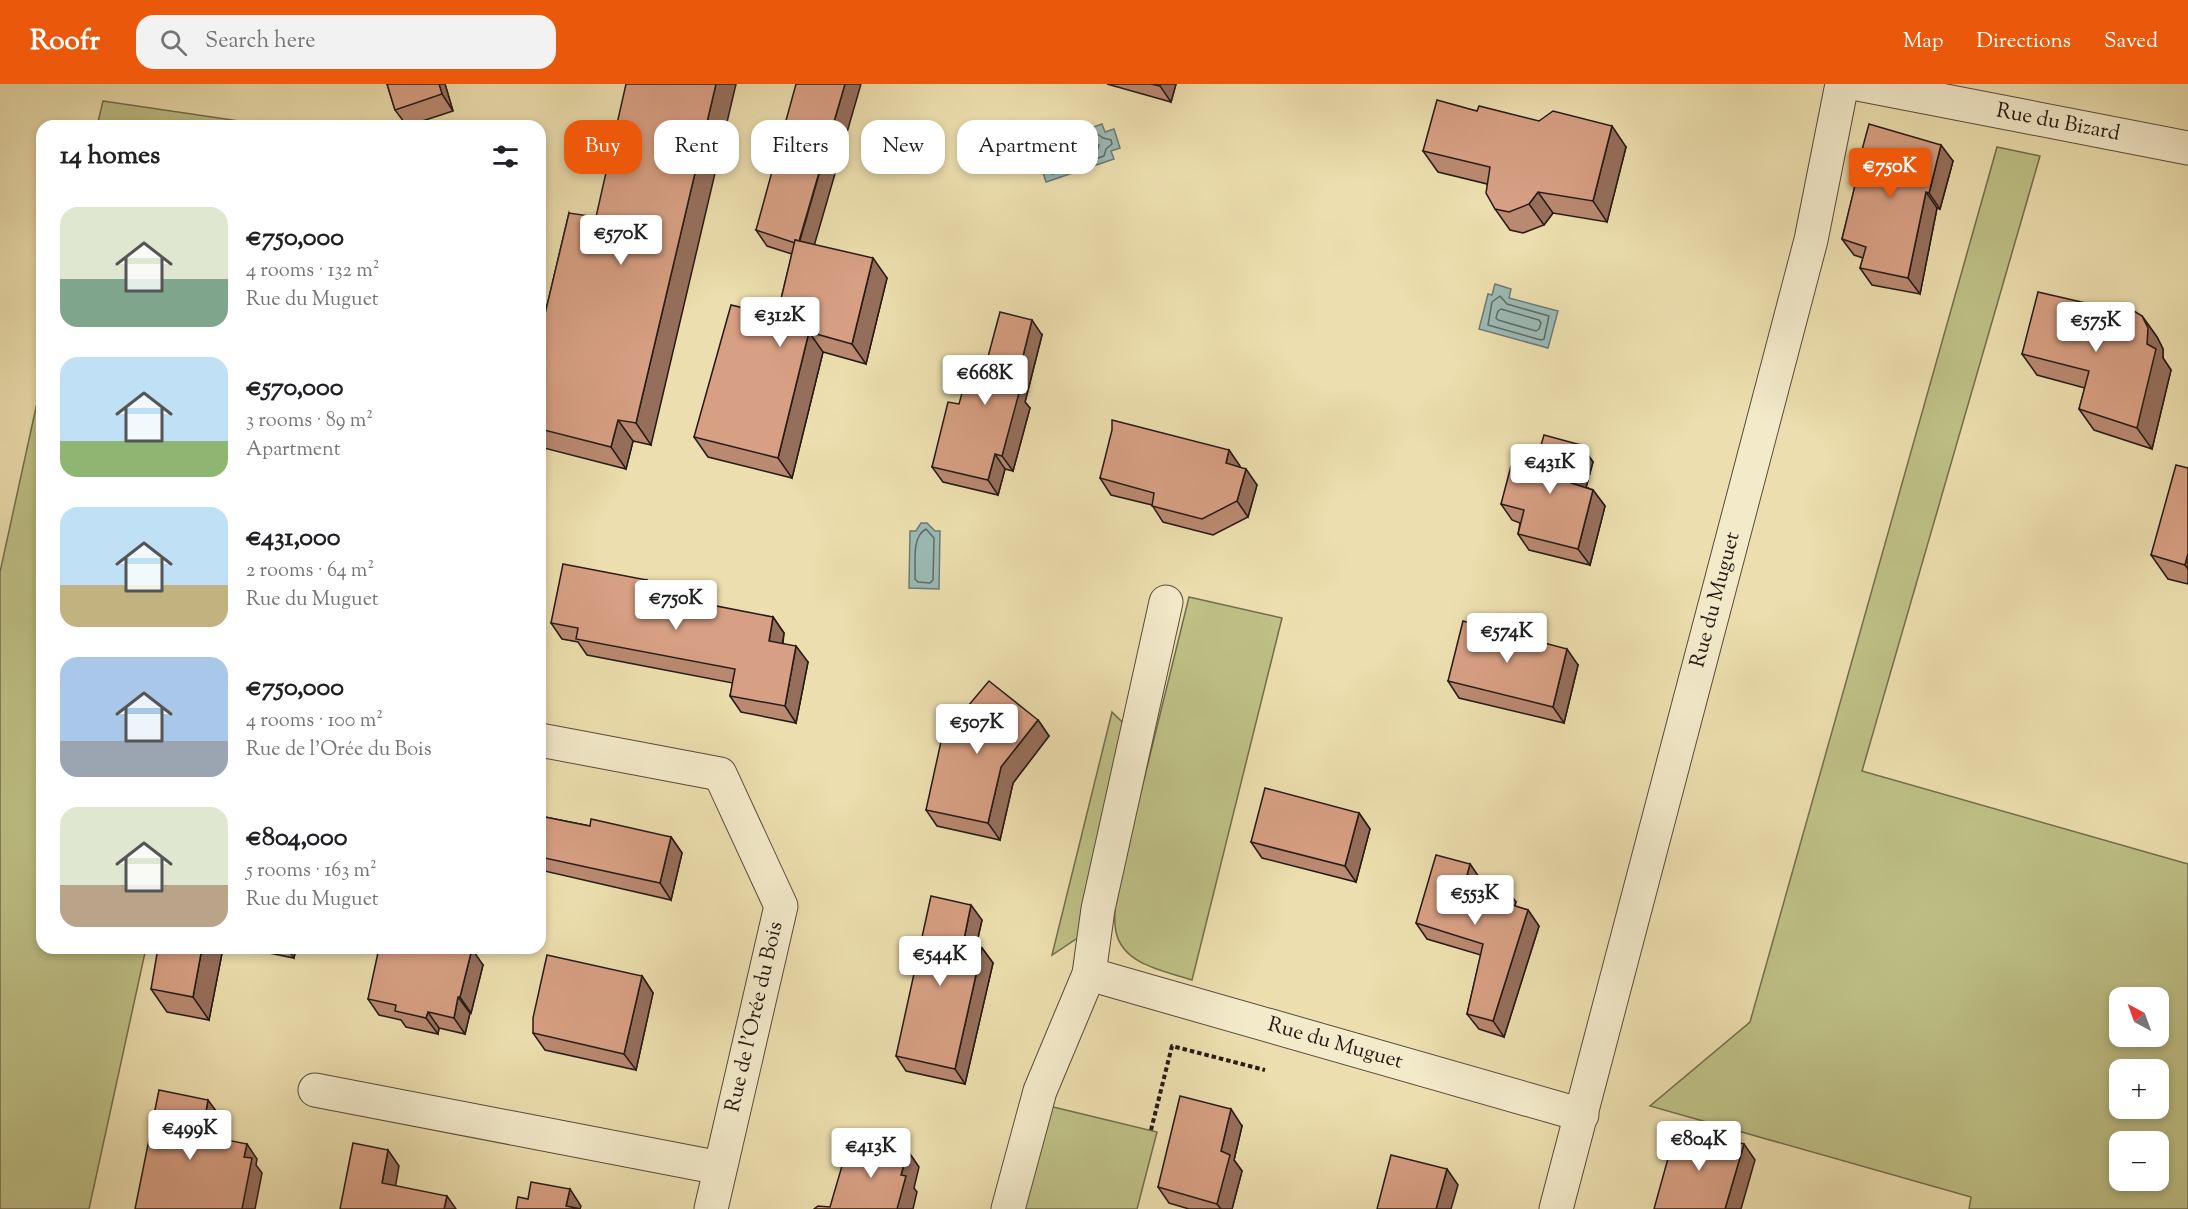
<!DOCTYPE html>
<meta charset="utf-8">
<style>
:root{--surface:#fff;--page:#f2f2f2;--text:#202124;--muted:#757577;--accent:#ea580c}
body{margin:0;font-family:"Sorts Mill Goudy",serif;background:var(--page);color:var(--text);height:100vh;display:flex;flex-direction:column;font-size:22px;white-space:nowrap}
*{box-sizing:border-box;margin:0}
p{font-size:20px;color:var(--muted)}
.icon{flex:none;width:33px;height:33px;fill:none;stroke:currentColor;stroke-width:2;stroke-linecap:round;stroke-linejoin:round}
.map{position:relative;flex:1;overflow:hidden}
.sheet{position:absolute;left:36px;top:36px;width:510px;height:834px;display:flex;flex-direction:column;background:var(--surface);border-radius:18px;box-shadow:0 3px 9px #0003}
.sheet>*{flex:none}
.hud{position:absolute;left:564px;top:36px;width:570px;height:54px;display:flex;gap:12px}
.needle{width:39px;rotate:319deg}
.tools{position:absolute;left:2109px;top:903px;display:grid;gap:12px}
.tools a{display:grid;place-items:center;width:60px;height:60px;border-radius:12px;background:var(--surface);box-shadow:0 3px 9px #0003;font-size:30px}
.price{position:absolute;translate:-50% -51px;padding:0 14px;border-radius:6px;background:#fff;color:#222;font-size:20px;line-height:39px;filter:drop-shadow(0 2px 3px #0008)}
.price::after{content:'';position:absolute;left:50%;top:36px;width:18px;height:14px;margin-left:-9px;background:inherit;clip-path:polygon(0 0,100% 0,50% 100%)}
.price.active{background:var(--accent);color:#fff}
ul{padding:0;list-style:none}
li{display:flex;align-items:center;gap:18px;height:150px;padding:0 24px}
li span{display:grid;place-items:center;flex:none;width:168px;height:120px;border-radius:18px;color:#555}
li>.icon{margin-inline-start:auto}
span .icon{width:72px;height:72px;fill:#fffc;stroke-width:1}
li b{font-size:26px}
h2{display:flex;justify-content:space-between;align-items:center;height:72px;padding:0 24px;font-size:26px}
.pill{padding:0 21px;border-radius:18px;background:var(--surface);box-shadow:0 3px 9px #0003;font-size:21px;line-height:54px}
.pill.active{background:var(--accent);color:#fff}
header{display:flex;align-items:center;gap:36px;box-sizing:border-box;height:84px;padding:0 30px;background:var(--accent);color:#fff}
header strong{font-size:28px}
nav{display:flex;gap:33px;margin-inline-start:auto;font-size:21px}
.search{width:420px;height:54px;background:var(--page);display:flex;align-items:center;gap:15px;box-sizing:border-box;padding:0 21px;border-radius:18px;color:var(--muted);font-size:22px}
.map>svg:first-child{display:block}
.green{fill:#bec086;stroke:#726d4e;stroke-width:1.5;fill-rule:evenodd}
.water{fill:#9cbab5;stroke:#6d7a75;stroke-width:1.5}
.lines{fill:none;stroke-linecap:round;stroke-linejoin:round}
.shore{stroke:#616a65;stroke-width:1.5}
.minor-casing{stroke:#584b3b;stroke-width:35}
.path{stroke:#261a15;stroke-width:4;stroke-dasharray:4.5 3;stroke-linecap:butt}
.minor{stroke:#f3eaca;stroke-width:33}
.wall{fill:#b98971;stroke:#261a15;stroke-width:1.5}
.shaded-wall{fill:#966f5c;stroke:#261a15;stroke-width:1.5}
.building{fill:#d79f83;stroke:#261a15;stroke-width:1.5}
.labels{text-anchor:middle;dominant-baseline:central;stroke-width:5;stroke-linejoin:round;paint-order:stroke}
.street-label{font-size:21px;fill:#261a15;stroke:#f3eaca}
</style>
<header>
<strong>Roofr</strong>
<div class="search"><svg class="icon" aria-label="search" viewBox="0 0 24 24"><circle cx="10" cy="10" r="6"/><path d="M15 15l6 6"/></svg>Search here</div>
<nav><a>Map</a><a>Directions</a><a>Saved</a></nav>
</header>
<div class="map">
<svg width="2188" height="1125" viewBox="0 0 2188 1125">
<rect width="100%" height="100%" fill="#ecdeae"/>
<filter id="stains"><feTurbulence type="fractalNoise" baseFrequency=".00333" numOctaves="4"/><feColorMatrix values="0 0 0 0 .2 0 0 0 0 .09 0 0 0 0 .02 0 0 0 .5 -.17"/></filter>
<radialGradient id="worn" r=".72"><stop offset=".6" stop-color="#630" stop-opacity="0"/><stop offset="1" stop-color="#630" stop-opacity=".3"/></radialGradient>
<!-- green -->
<g class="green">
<polygon points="103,17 273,42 97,42"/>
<path d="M1997,63L2040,72L1862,687L2188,780V1125H1969L1971,1113L1650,1022L1750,938ZM2120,914H2158V952H2120ZM2120,986H2158V1024H2120ZM2120,1058H2158V1096H2120Z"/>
<polygon points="42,296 42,864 146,864 89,1125 0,1125 0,488"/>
<path d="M1189,513L1282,534L1192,896C1165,887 1123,881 1116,848C1113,833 1116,816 1118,801Z"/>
<polygon points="1112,628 1122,638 1126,654 1079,853 1052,871"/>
<polygon points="1045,1021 1157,1048 1137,1125 1021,1125"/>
</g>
<!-- water -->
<g class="water">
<polygon points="1102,40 1105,48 1114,45 1120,64 1111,67 1114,75 1046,98 1035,63"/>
<polygon points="1495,200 1511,205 1509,214 1558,227 1548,264 1479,245 1488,210 1492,211"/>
<polygon points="921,439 927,439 935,447 940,447 939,505 909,504 910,447 916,447"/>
</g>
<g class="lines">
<!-- shore -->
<g class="shore">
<polygon points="1096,49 1103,54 1111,56 1112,60 1106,65 1104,72 1053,90 1050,89 1043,70 1044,67"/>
<polygon points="1093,57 1099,61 1097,67 1057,80 1054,79 1053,74 1054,71"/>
<polygon points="1500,212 1507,220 1549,232 1544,255 1541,256 1488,241 1492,218"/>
<polygon points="1501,225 1539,236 1541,239 1539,245 1536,247 1498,236 1496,234 1498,227"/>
<path d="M926,445L934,454L933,496L930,499L918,498L915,495C916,479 911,453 926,445Z"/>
</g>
<defs>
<g id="minor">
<polyline points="1858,0 2188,64"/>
<polyline points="1166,518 1098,825 1089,890 1582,1031"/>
<polyline points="540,656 720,690 781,822 711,1125"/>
<polyline points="315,1006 720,1084"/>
<polyline points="1008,1125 1040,1007 1089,890"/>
<polyline points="1556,1125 1811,156 1842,0"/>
</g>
</defs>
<!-- minor casing -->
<use href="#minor" class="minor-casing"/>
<!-- path -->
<polyline class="path" points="1151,1046 1172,962 1265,986"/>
<!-- minor -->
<use href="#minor" class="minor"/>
</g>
<!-- wall -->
<g class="wall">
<polygon points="387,0 445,0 453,27 407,42 395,26"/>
<polygon points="1107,0 1176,0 1171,18"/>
<polygon points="1626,63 1607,138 1553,129 1544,141 1523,149 1510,146 1495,125 1487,100 1438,88 1423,67"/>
<polygon points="1953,77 1940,125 1937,124 1920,210 1872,201 1860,184 1863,174 1854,171 1842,155 1858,91 1856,88"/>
<polygon points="569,129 651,361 633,357 626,385 540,363 540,251"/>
<polygon points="756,146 814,161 887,194 866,280 823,268 792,394 708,373 694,353 777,232 792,170 767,162"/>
<polygon points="2116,226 2142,232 2157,253 2163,265 2163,274 2171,286 2152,365 2094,346 2079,325 2085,304 2037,291 2022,270"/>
<polygon points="1042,251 1025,318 1030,324 1013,387 1005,385 998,411 943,398 932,383 959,320 981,299"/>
<polygon points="1581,361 1593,378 1586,403 1593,406 1605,422 1590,481 1529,466 1518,450 1520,439 1512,436 1501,420 1533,388"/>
<polygon points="1229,366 1240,383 1257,401 1248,433 1213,451 1163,438 1152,421 1111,411 1100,394"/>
<polygon points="2188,384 2188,500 2168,495 2151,471"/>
<polygon points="658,512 657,517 710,527 773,533 784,549 783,559 808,578 796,639 741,628 730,612 733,599 587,571 578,558 562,555 551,539"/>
<polygon points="1578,581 1564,639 1459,614 1448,597"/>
<polygon points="1038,636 1049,652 1013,699 1000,756 937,742 926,726"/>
<polygon points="1359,729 1370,745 1356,798 1262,774 1251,758"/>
<polygon points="540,732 590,742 671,753 682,769 671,816 540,786"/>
<polygon points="1470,780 1480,795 1516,818 1514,822 1528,826 1539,842 1504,953 1479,945 1467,930 1481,871 1427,855 1416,839"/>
<polygon points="982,836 976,863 982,864 993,879 965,1000 906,987 896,972"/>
<polygon points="223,864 209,936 167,928 151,905"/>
<polygon points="244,864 296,864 294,874"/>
<polygon points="483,881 471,929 470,929 465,950 439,944 438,950 406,943 401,936 379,931 368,915"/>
<polygon points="642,892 653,909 636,986 545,966 533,949"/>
<polygon points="1242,1042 1234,1076 1242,1087 1232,1125 1189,1125 1169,1119 1158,1103"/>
</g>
<!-- shaded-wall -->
<g class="shaded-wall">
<polygon points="439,0 445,0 453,27 442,10"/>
<polygon points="716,0 736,0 651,361 636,339"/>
<polygon points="845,0 861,0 810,176 799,160"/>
<polygon points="1160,0 1176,0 1171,18 1160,2"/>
<polygon points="1612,42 1626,63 1607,138 1593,117"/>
<polygon points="1941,61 1953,77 1940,125 1929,109"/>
<polygon points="1538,108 1553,129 1544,141 1529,120"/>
<polygon points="1926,108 1937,124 1920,210 1908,194"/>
<polygon points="873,174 887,194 866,280 852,260"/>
<polygon points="2142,232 2157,253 2163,265 2163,274 2171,286 2152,365 2137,344 2147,260"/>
<polygon points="1032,236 1042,251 1025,318 1030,324 1013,387 1002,372 1014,308"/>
<polygon points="809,248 823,268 792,394 778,374"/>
<polygon points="618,336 633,357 626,385 611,363"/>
<polygon points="1581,361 1593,378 1583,415 1571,399"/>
<polygon points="1229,366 1240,382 1237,395 1226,379"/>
<polygon points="995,370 1005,385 998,411 988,396"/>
<polygon points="1246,385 1257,401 1248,433 1237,417"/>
<polygon points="1593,406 1605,422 1590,481 1578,465"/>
<polygon points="2188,469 2188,485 2185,481"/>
<polygon points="647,496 658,512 654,531 643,515"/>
<polygon points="773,533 784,549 780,573 769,557"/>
<polygon points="796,562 808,578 796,639 785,622"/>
<polygon points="1567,565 1578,581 1564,639 1553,623"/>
<polygon points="1038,636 1049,652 1013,699 1000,756 988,739 1001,683"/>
<polygon points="1359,729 1370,745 1356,798 1345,782"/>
<polygon points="671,753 682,769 671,816 660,799"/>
<polygon points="1470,780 1481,796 1467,791"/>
<polygon points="1504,802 1516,818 1511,833 1500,817"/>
<polygon points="971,821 982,836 973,875 963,860"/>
<polygon points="1528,826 1539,842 1504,953 1493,937"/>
<polygon points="202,864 223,864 209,936 193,913"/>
<polygon points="287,864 296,864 294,874"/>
<polygon points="982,864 993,879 965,1000 955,985"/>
<polygon points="472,865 483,881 471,929 460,913"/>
<polygon points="642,892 653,909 636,986 624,970"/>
<polygon points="458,913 470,929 465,950 454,934"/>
<polygon points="428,928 439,944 438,950 426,934"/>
<polygon points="208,1016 219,1031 212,1066 202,1051"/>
<polygon points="1231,1025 1242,1042 1234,1076 1242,1087 1232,1125 1221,1125 1217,1120 1221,1067"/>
<polygon points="247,1060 257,1075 256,1081 262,1089 255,1125 242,1125 244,1073"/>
<polygon points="1744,1060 1755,1076 1741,1125 1725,1125"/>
<polygon points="388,1066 399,1082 393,1116 382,1099"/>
<polygon points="908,1067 919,1083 914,1104 917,1108 913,1125 897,1125 901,1091"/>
<polygon points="1447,1085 1458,1101 1451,1125 1436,1125"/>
<polygon points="570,1105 581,1122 580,1125 566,1122"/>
<polygon points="447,1112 456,1125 444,1125"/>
</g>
<!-- building -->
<g class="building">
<polygon points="387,0 439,0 442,10 395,26"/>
<polygon points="626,0 716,0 636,339 618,336 611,363 540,345 540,251 569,129 596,133"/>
<polygon points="796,0 845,0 799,157 795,156 795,159 756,146"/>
<polygon points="1151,0 1160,0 1160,2"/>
<polygon points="1437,16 1477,27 1479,22 1539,37 1553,27 1612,42 1593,117 1538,108 1529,120 1509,128 1495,125 1486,109 1490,83 1423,67"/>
<polygon points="1869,40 1941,61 1929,109 1926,108 1908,194 1860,184 1866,163 1842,155 1858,89 1856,88"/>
<polygon points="795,156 873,174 852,260 809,248 778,374 694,353 731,221 777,232"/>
<polygon points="2038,208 2116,226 2131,225 2142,232 2148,244 2147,260 2156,265 2137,344 2079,325 2089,287 2022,270"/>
<polygon points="1000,228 1032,236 1014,308 1019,309 1002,372 995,370 988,396 932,383 948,318 959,320 966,295 981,299"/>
<polygon points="1112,336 1229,366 1226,379 1246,385 1237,417 1202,435 1152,422 1154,409 1100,394 1112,346"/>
<polygon points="1544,351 1581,361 1571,399 1593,406 1578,465 1518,450 1524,426 1501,420 1511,382 1533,388"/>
<polygon points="2176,381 2188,384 2188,469 2185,481 2151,471"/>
<polygon points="563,480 647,496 643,515 710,527 711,521 773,533 769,557 796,562 785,622 730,612 735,585 576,555 578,544 551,539"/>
<polygon points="1463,537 1567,565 1553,623 1448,597"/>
<polygon points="989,597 1038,636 1001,683 988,739 926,726 942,653"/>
<polygon points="1265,704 1359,729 1345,782 1251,758"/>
<polygon points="540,732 590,742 591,735 671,753 660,799 540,773"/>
<polygon points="1436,771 1470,780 1467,791 1504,802 1500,817 1528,826 1493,937 1467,930 1483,860 1416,839"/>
<polygon points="931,812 971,821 963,860 982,864 955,985 896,972"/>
<polygon points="158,864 202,864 193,913 151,905"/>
<polygon points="379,864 472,865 460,913 458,913 454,934 428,928 426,934 395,927 396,921 368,915"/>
<polygon points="547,871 642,892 624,970 533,949 533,934"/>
<polygon points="159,1006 208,1016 202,1051 247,1060 244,1073 252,1074 242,1125 135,1125"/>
<polygon points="1180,1012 1231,1025 1221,1067 1230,1071 1217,1120 1158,1103"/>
<polygon points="1677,1042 1744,1060 1725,1125 1654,1125"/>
<polygon points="863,1054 908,1067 901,1091 906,1092 897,1125 814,1125 818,1122 830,1123 844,1075 857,1076"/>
<polygon points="353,1059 388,1066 382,1099 447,1112 444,1125 340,1125"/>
<polygon points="1391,1071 1447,1085 1436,1125 1377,1125"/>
<polygon points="531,1098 570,1105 566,1122 580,1125 516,1125 518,1113 528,1115"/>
</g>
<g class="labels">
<!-- street labels -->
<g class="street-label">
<text transform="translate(2058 39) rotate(11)">Rue du Bizard</text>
<text transform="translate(1716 516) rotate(-75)">Rue du Muguet</text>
<text transform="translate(755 933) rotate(-77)">Rue de l'Orée du Bois</text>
<text transform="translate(1335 960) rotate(16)">Rue du Muguet</text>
</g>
</g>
<rect width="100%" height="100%" filter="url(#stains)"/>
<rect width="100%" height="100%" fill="url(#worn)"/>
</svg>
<div class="tools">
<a><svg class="needle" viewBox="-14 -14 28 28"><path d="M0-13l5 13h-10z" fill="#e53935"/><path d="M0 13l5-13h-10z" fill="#757577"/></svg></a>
<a>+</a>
<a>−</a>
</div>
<b class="price active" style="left:1890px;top:115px">€750K</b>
<b class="price" style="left:621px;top:182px">€570K</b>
<b class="price" style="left:780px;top:264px">€312K</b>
<b class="price" style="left:2096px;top:269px">€575K</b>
<b class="price" style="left:985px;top:322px">€668K</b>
<b class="price" style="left:1550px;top:411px">€431K</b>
<b class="price" style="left:676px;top:547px">€750K</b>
<b class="price" style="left:1507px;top:580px">€574K</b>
<b class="price" style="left:977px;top:671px">€507K</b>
<b class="price" style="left:1475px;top:842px">€553K</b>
<b class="price" style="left:940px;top:903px">€544K</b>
<b class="price" style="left:190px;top:1077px">€499K</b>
<b class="price" style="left:1699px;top:1088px">€804K</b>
<b class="price" style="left:871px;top:1095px">€413K</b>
<div class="hud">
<a class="pill active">Buy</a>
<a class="pill">Rent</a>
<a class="pill">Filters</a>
<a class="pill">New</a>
<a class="pill">Apartment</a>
</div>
<section class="sheet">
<h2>14 homes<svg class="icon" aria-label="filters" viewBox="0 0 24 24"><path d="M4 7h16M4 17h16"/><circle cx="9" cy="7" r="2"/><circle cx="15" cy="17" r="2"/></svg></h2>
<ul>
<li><span style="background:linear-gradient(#dfe7d0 60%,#7fa58c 0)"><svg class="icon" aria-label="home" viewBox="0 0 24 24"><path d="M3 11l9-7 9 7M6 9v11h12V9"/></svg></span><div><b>€750,000</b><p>4 rooms · 132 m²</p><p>Rue du Muguet</p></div></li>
<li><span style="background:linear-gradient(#bfe0f5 70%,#8fb573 0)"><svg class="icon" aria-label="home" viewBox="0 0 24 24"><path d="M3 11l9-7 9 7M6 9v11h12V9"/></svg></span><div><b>€570,000</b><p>3 rooms · 89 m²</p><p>Apartment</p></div></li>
<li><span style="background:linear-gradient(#bfe0f5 65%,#c2b280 0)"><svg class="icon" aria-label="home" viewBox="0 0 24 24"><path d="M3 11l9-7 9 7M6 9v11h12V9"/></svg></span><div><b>€431,000</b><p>2 rooms · 64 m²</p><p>Rue du Muguet</p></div></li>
<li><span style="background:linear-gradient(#a9c7e8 70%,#9aa5b1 0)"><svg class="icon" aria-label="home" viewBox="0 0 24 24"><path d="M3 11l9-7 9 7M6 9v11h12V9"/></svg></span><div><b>€750,000</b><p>4 rooms · 100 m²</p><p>Rue de l'Orée du Bois</p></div></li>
<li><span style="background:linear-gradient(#dfe7d0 65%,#b9a48a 0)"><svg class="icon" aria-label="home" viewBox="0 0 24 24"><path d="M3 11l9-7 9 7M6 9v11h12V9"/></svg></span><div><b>€804,000</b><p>5 rooms · 163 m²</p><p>Rue du Muguet</p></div></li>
</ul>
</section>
</div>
